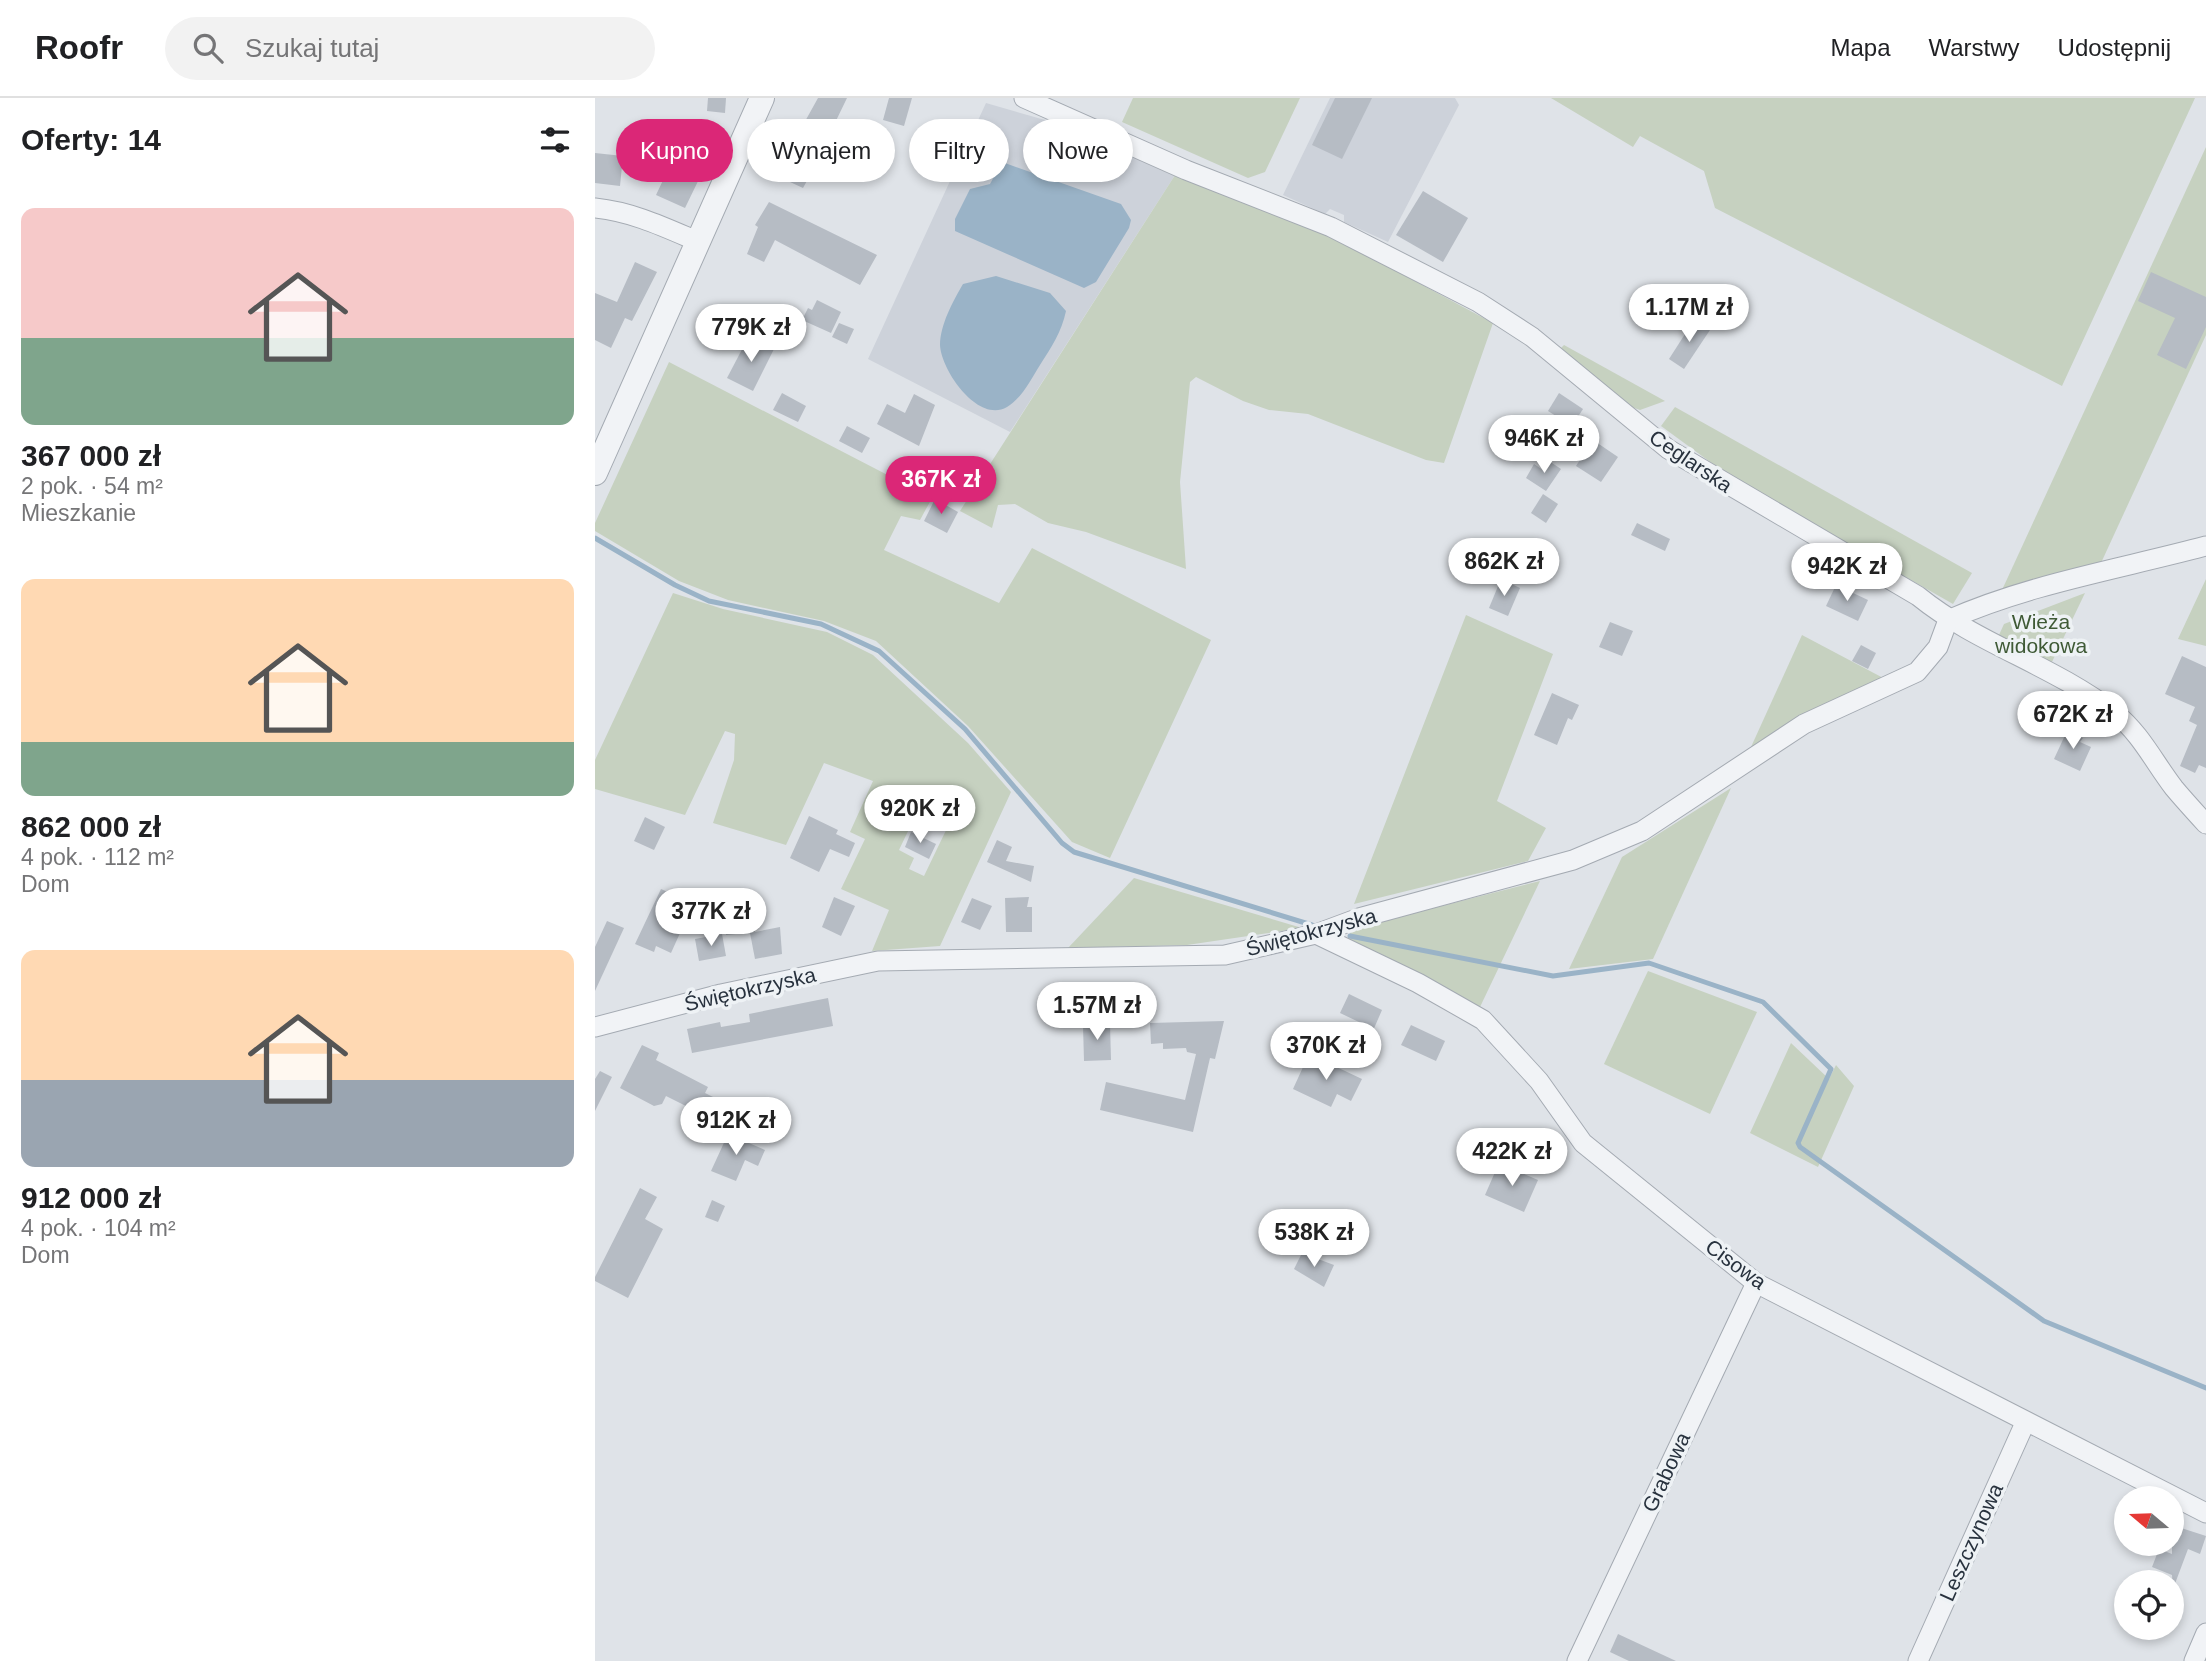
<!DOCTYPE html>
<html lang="pl">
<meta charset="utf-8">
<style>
:root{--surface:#fff;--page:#f2f2f2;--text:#202124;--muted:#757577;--line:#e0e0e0;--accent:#db2777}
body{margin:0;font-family:Arial,sans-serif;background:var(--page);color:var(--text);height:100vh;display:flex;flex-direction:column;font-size:26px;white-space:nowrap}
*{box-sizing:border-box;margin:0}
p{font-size:23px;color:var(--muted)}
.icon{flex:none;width:38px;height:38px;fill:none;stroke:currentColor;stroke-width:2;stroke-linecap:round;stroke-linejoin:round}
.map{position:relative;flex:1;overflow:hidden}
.drawer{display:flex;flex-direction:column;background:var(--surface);width:595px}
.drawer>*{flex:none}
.top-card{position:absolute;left:21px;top:21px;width:665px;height:63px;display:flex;gap:14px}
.needle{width:46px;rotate:289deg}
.fabs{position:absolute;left:1519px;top:1388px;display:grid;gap:14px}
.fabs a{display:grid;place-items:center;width:70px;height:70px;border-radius:50%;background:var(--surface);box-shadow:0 4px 10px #0003;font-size:35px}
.price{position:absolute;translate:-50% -60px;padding:0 16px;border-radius:24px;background:#fff;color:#222;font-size:23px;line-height:46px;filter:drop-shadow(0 2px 4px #0008)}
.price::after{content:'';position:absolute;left:50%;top:42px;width:21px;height:16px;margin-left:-10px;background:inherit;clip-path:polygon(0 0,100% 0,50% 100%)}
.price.active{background:var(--accent);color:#fff}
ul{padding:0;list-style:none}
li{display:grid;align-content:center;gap:14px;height:371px;padding:0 21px}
li span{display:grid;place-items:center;height:217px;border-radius:14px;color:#555}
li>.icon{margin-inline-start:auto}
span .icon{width:126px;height:126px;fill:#fffc;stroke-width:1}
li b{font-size:30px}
h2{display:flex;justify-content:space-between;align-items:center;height:84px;padding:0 21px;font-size:30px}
.tag{padding:0 24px;border-radius:32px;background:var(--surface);box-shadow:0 4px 10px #0003;font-size:24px;line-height:63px}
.tag.active{background:var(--accent);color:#fff}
header{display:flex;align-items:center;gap:42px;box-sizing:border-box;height:98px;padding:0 35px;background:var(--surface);border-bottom:2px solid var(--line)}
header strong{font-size:33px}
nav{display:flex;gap:38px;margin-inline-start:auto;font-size:24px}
.search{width:490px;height:63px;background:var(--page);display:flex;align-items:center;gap:18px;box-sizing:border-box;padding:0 24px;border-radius:38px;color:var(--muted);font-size:26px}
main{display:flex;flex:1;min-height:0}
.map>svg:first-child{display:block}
.built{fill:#cdd2da}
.green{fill:#c6d1c0;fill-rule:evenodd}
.water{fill:#9ab3c7}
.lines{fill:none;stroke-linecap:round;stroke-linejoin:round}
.stream{stroke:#9ab3c7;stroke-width:5}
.building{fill:#b6bcc4}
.minor-casing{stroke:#a4aab2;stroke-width:21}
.tertiary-casing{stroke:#a4aab2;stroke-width:26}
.minor{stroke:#f1f3f6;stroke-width:19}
.tertiary{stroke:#f1f3f6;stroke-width:24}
.labels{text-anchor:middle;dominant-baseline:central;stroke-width:7;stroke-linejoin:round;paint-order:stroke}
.street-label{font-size:21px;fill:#28323e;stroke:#eef2f5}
.park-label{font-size:21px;fill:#3f5a36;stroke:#eef2f5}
</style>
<header>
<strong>Roofr</strong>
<div class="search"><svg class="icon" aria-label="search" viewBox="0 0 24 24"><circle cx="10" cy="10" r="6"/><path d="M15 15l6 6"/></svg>Szukaj tutaj</div>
<nav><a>Mapa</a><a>Warstwy</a><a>Udostępnij</a></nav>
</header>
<main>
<section class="drawer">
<h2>Oferty: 14<svg class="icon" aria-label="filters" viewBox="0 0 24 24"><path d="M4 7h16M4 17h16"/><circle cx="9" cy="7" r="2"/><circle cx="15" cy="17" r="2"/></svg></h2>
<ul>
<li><span style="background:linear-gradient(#f6c9c9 60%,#7fa58c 0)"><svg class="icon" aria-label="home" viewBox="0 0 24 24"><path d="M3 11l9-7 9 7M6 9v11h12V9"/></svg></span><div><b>367 000 zł</b><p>2 pok. · 54 m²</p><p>Mieszkanie</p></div></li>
<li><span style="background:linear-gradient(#ffd9b3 75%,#7fa58c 0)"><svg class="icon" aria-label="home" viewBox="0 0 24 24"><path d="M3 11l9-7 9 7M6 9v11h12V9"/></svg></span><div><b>862 000 zł</b><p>4 pok. · 112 m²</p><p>Dom</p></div></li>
<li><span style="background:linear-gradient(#ffd9b3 60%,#9aa5b1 0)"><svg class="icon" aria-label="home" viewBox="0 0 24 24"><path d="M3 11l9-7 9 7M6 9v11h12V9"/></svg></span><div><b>912 000 zł</b><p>4 pok. · 104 m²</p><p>Dom</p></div></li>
</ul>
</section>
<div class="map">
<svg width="1611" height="1563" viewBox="0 0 1611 1563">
<rect width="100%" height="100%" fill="#dfe3e8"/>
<!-- built -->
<g class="built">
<polygon points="735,0 860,0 864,7 793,144 749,124 749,117 735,111 730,116 688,97"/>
<polygon points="391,5 457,24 582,74 415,334 273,261"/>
</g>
<!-- green -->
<g class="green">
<polygon points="538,0 705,0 670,74 653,80 527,24"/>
<polygon points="956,0 1600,0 1467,288 1120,110 1109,73 1045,38 1038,49"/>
<polygon points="1611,49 1611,237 1506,465 1407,492"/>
<polygon points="582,74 723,131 898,225 849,365 831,362 713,316 674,312 648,303 601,279 595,284 585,384 591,471 491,434 453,425 420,406 403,407 397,430 365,413"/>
<polygon points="969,247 1070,303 1045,312 1031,307 963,253"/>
<polygon points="74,264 337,400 325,422 306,418 289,452 404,505 437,450 616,542 515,760 477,744 373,628 281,543 229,523 133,502 84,483 0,433 0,425"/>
<polygon points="1080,309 1377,475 1358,506 1137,380 1066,328"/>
<polygon points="1611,481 1611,548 1583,541"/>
<path d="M78,495L128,511L232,534L278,557L373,645L416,694L345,848L277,853L294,812L246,791L270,741L255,734L278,683L229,665L191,747L118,725L139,662L140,636L130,633L90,717L0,691V662ZM339,718L354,726L329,778L314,771L319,760L304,752L315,729L331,735Z"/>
<polygon points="1490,495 1456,566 1404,537 1409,526"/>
<polygon points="871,517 958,556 902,703 951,730 933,763 759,806"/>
<polygon points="1207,537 1292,582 1156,649"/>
<polygon points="1136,690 1058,861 974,871 1027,759"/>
<polygon points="539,780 707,830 592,847 473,850"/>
<polygon points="945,783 885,909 756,850 753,844 756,831"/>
<polygon points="1053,873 1162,914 1115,1016 1009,966"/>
<polygon points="1196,945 1234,981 1241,967 1259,988 1223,1069 1155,1035"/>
</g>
<!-- water -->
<g class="water">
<polygon points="407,64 526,106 536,122 534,130 501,184 489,190 360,133 360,121 375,91 395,86"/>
<path d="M401,178L455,195L471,213C467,233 456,250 445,267C436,281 428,299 412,309C383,326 346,272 345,247C345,227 358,203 368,186Z"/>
</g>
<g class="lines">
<!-- stream -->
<g class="stream">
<polyline points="0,440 80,487 114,503 226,526 284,553 370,631 467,745 479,754 717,827"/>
<polyline points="755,838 958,878 1054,865 1168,904 1236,971 1203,1045 1205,1049 1449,1223 1611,1290"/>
</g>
</g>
<!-- building -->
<g class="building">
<polygon points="113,0 131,0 130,15 112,13"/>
<polygon points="223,0 252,0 237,31 277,51 270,67 227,49 220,65 223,77 213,81 208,90 182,78 186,69 182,58 193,54"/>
<polygon points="294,0 317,0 309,28 288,22"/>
<polygon points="740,0 777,0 747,61 717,47"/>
<polygon points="93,33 121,46 90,110 61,97 71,76 63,72 72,52 82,56"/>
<polygon points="0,55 28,58 25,88 0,85"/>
<polygon points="828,93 873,120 848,164 801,137"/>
<polygon points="174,104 282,157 265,187 180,142 169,164 152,156 163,129 160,127"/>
<polygon points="40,164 62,174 37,223 30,220 16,250 0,242 0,195 22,204"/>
<polygon points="1556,174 1611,199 1611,229 1591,271 1562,257 1580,220 1543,203"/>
<polygon points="222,202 246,214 236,235 207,222 213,210 217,212"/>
<polygon points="1099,222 1115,232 1089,271 1074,261"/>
<polygon points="244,225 259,231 252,246 237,239"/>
<polygon points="154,238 179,251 158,293 132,280"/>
<polygon points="187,295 211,308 203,324 178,312"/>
<polygon points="964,295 988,311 977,328 953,313"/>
<polygon points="319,296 340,307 324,348 282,326 292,306 310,315"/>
<polygon points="252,328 275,340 267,355 244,343"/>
<polygon points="998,342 1023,359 1006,384 981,368"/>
<polygon points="954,363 966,371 951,393 931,380 939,366 948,372"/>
<polygon points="948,396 963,406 951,425 936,415"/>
<polygon points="340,401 363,414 352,435 329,423"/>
<polygon points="1042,425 1075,441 1070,453 1036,437"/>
<polygon points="906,481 925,490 913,518 894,510"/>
<polygon points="1241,487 1273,502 1263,523 1231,508"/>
<polygon points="1015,524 1038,533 1027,558 1004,549"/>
<polygon points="1266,547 1281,555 1273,571 1257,563"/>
<polygon points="1587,558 1611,569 1611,670 1604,667 1600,675 1585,668 1602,627 1594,623 1600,609 1570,596"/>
<polygon points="957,595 984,607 977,622 973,620 962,647 939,637"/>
<polygon points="1472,633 1488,640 1485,644 1496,649 1485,673 1459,661"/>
<polygon points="214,718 243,732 241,736 260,745 254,759 235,751 224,774 195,760"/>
<polygon points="50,719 70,729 59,752 39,743"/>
<polygon points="316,734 341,746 334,761 310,749"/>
<polygon points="402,742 417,749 411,763 439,768 436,784 392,764"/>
<polygon points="66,791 84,799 76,817 90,824 76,855 61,848 59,854 40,846"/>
<polygon points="133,796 161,797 160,834 131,837"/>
<polygon points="239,799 260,808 246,838 227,829"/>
<polygon points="434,799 432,809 437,809 437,834 411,834 410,800"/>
<polygon points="377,800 397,808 385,832 366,824"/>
<polygon points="12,823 29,830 0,893 0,849"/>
<polygon points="185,829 187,856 160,861 155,835"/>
<polygon points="127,836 131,858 104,863 100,841"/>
<polygon points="754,896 787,912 777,935 764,929 766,925 745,915"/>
<polygon points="233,900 238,928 97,955 92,931 125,924 126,929 155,924 154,916"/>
<polygon points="629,923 620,961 615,960 598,1034 505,1012 511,984 590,1002 601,956 592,954 591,950 568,951 568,945 556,946 555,925"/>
<polygon points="515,926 516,962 489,963 488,927"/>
<polygon points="816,927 850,943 841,963 806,947"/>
<polygon points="47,947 64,955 61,962 113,989 110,995 126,1003 114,1027 102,1021 105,1015 71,998 67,1006 59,1008 25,990"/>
<polygon points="714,956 767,981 756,1003 742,996 736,1009 698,991"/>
<polygon points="5,973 17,979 0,1013 0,981"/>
<polygon points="133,1036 170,1052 163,1068 150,1062 141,1083 116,1073"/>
<polygon points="904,1065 943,1082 929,1114 890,1097"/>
<polygon points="45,1090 62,1099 50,1121 68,1131 33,1200 0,1183 0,1179"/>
<polygon points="117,1102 130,1108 123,1124 110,1119"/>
<polygon points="707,1155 739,1167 729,1189 699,1171"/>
<polygon points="1577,1427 1611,1438 1605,1456 1593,1451 1578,1491 1577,1477 1557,1469 1564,1451 1577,1456"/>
<polygon points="1023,1536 1081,1563 1034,1563 1015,1554"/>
</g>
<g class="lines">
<defs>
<g id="minor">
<path d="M429,0L591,72L736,129L883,204L937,239L1073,351L1323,498C1382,546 1458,567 1520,615C1546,636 1559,664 1579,690C1589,702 1600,714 1611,726"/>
<path d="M0,110C38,114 69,129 104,144"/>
<polyline points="721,836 823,885 888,922 944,983 988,1045 1161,1185 1611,1415"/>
<path d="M0,929L126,896L283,863L630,857L721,836L764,820L978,762L1047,733L1209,626L1322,574L1343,549L1353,522C1434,486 1525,471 1611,448"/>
<polyline points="982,1563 1161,1185"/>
<polyline points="1323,1563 1430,1325"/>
<polyline points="1599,1563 1611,1535"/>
</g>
<polyline id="tertiary" points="0,375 167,0"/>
</defs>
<!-- minor casing -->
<use href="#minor" class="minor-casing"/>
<!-- tertiary casing -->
<use href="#tertiary" class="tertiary-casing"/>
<!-- minor -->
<use href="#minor" class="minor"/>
<!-- tertiary -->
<use href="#tertiary" class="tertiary"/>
</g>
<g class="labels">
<!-- street labels -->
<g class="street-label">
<text transform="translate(1096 363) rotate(34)">Ceglarska</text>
<text transform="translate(716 834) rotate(-15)">Świętokrzyska</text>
<text transform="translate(155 891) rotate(-13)">Świętokrzyska</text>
<text transform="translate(1141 1166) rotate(36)">Cisowa</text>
<text transform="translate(1071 1374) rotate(-65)">Grabowa</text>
<text transform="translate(1376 1444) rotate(-66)">Leszczynowa</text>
</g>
<!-- park labels -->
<g class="park-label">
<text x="1446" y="523">Wieża<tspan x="1446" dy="24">widokowa</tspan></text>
</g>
</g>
</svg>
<div class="fabs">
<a><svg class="needle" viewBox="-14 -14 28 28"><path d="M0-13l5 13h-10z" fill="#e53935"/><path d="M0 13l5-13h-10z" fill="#757577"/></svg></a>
<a><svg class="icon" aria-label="locate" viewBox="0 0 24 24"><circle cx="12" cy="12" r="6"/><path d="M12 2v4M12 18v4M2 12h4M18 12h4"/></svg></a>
</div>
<b class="price" style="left:1094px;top:246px">1.17M zł</b>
<b class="price" style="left:156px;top:266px">779K zł</b>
<b class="price" style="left:949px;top:377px">946K zł</b>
<b class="price active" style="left:346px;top:418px">367K zł</b>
<b class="price" style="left:909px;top:500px">862K zł</b>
<b class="price" style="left:1252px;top:505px">942K zł</b>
<b class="price" style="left:1478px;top:653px">672K zł</b>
<b class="price" style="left:325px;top:747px">920K zł</b>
<b class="price" style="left:116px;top:850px">377K zł</b>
<b class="price" style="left:502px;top:944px">1.57M zł</b>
<b class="price" style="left:731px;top:984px">370K zł</b>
<b class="price" style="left:141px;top:1059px">912K zł</b>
<b class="price" style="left:917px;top:1090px">422K zł</b>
<b class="price" style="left:719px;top:1171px">538K zł</b>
<div class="top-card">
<a class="tag active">Kupno</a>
<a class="tag">Wynajem</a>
<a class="tag">Filtry</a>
<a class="tag">Nowe</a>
</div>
</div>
</main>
